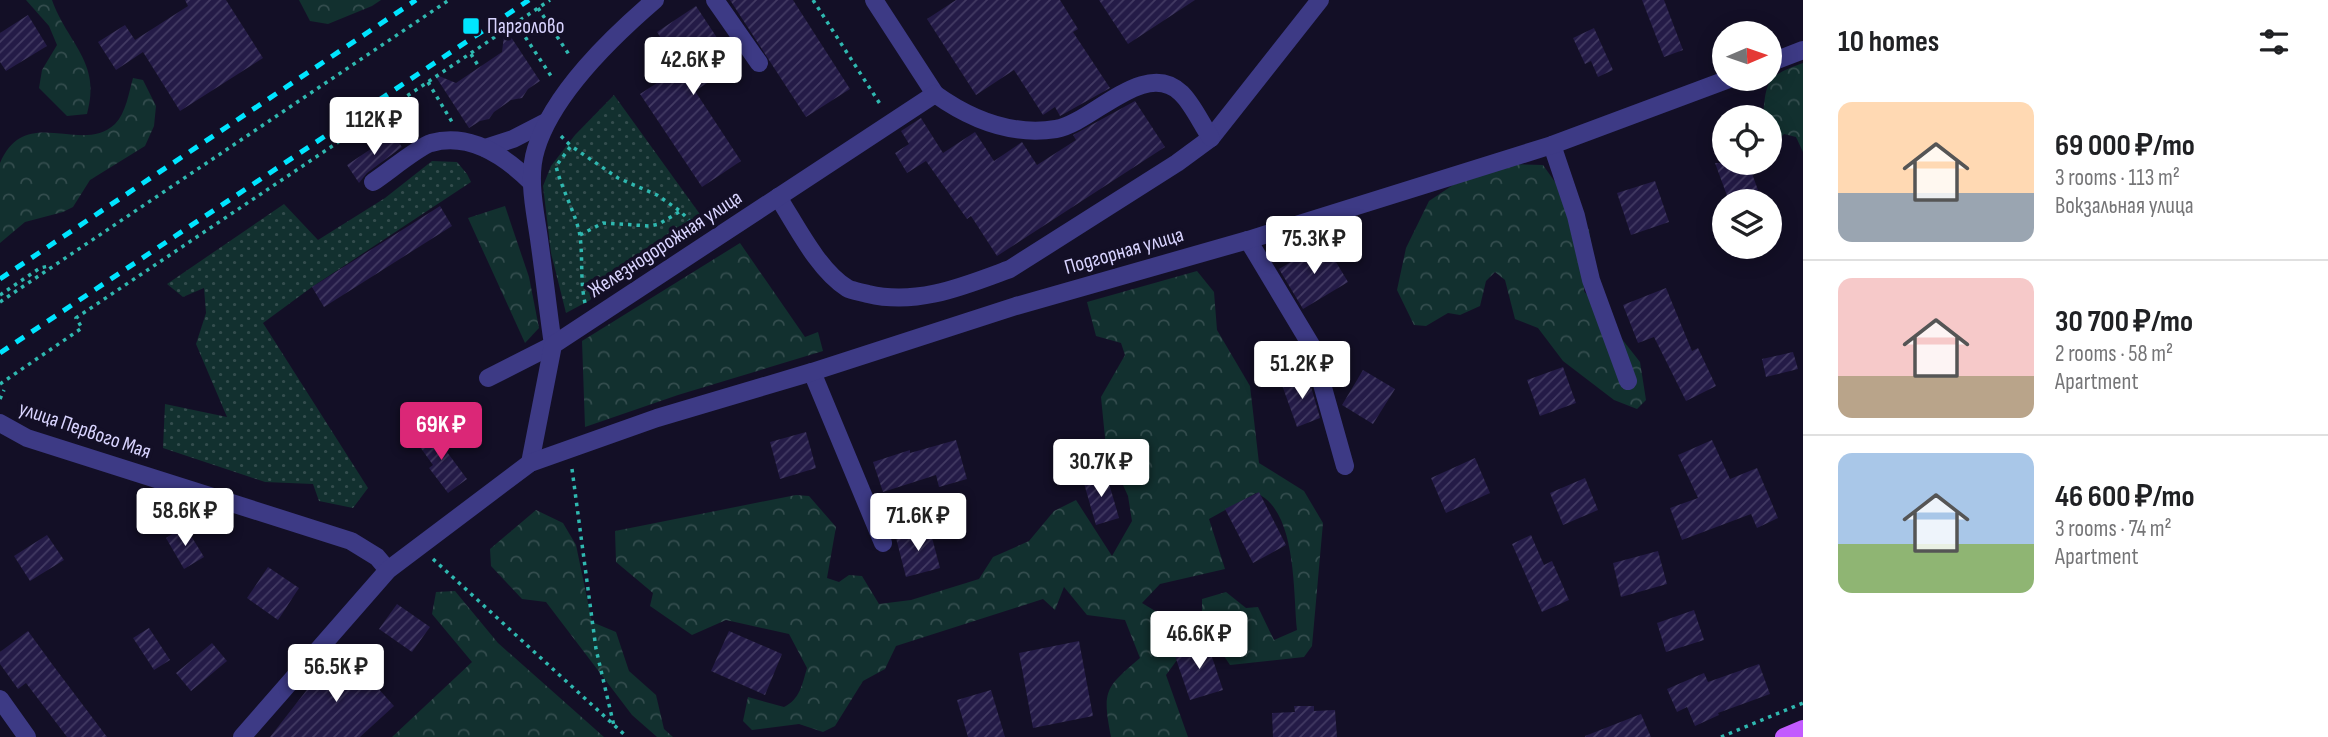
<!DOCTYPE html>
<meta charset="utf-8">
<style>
:root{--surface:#fff;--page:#f2f2f2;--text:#202124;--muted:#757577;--line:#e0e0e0;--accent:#db2777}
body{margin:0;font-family:"Sofia Sans Condensed",sans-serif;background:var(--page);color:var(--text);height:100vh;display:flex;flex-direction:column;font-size:26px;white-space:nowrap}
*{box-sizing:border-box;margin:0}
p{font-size:23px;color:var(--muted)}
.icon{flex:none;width:38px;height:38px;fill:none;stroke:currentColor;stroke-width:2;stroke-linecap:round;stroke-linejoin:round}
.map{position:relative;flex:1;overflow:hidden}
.drawer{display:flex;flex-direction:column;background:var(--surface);width:525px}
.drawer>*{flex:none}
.needle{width:46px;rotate:88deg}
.controls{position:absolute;left:1712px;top:21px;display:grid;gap:14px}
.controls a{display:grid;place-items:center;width:70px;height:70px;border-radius:50%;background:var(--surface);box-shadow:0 4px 18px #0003;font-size:35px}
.price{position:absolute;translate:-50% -60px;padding:0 16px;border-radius:7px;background:#fff;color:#222;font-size:23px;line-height:46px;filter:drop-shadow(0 2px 4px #0008)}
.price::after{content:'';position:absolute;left:50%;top:42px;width:21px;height:16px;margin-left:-10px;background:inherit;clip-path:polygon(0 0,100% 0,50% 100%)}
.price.active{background:var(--accent);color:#fff}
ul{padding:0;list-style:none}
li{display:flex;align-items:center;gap:21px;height:175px;padding:0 35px}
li+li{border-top:2px solid var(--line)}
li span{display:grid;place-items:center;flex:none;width:196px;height:140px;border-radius:14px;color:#555}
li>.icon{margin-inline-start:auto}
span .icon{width:84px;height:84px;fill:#fffc;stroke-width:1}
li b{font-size:30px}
h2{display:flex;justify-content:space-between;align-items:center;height:84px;padding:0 35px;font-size:30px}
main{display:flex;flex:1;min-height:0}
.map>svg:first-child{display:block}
.grass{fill:url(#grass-dots)}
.forest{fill:url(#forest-crowns)}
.building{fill:url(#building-hatch)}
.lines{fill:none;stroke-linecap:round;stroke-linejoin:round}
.path{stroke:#2fb8b0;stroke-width:3.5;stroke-dasharray:3.5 5;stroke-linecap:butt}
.minor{stroke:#3d3a85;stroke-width:18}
.major{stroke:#c25bff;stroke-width:18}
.rail{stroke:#00e5ff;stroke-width:5;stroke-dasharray:10 9;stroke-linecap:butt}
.poi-dot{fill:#00e5ff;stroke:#130f26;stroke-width:2.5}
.labels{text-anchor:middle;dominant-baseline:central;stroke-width:7;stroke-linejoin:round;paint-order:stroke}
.poi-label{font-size:21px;fill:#d9d4ff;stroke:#130f26;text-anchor:start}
.street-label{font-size:21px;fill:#d9d4ff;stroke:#130f26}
</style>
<main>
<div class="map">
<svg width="1803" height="737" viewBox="0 0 1803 737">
<defs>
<pattern id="grass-dots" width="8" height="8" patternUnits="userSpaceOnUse" patternTransform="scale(1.75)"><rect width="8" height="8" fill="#12302f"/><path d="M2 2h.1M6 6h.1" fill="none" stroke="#344d4e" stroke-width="1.8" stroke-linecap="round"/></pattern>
<pattern id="forest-crowns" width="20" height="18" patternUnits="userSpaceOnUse" patternTransform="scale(1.75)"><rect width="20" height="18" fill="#12302f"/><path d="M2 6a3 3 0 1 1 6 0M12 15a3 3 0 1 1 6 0" fill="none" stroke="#344d4e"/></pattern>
<pattern id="building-hatch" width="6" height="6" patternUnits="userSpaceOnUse" patternTransform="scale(1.75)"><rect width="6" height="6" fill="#241b47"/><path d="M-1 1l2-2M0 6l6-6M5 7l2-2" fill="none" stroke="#433b63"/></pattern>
</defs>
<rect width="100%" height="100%" fill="#130f26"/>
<!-- grass -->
<g class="grass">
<polygon points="614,95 707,224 620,284 566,313 551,253 543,186 551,166 575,135"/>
<polygon points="432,161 457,162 467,174 471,182 312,287 263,323 368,488 353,508 319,501 313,484 265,482 163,448 165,404 227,417 196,344 206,313 204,288 183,297 167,284 284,204 318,240 385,198"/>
</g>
<!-- forest -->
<g class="forest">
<path d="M26,0H52C67,43 102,62 87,114L67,116L39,88L42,70L57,45L49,26Z"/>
<polygon points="299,0 381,0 372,6 328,24 310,21"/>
<path d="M1803,63V152L1796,137L1784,134L1769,150V117H1763C1766,80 1767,76 1803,63Z"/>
<path d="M133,78L143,80L156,106L154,126L145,146L90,180L73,207L63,212L25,222L0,243V163C26,103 81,156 115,124C126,113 129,92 133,78Z"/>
<polygon points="1512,164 1543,165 1589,230 1593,254 1586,265 1584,291 1640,362 1646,400 1637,409 1614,400 1563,361 1538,328 1515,319 1505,280 1495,272 1486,281 1480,306 1460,315 1448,313 1426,326 1414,325 1397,290 1406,248 1429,201 1453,185"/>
<polygon points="505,206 529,277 539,328 525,343 468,218"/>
<polygon points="740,243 805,337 818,332 823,351 678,395 585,427 582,341"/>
<path d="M1197,271L1214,292L1217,330L1250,386L1259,463L1304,491L1323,523L1312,646L1304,657L1230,665L1216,644L1220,631L1202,612V599L1226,592L1246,608L1258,607L1274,640L1297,630C1293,591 1297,510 1256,493L1209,519L1225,569L1160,584L1142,603L1175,623L1188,645L1166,675L1188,737H1111C1102,690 1105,688 1140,658L1125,620L1087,615L1064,587L1055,610L1043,599L896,646L885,669L863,681L835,726L823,732L799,724L752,730L743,721L748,697L784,707C800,699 802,685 807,668L789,634L726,620L692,635L650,606L653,593L616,562L615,531L796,495L809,496L836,527L827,578L839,582L849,575L862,576L879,604L911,600L979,579L993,557L1029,541L1054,511L1076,500L1112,556L1132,521L1128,496L1106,448L1101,397L1125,355L1121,343L1096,336L1087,302Z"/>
<polygon points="536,510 563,523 576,545 592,622 616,632 629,671 656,695 664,729 673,737 657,737 632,715 546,602 522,599 491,566 490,549"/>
<polygon points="455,591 498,643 604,737 392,737 472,662 432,614 436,592"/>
</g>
<!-- building -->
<g class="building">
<polygon points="185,0 226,0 263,58 180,111 143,52 116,70 98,42 125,25 135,40 188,6"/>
<polygon points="730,0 793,0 850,89 806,117"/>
<polygon points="956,0 1060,0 1078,29 1073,32 1110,88 1060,116 1055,107 1043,115 1014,70 976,95 927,19"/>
<polygon points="1099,0 1195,0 1128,44"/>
<polygon points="1642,0 1664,0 1683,50 1664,57"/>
<polygon points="696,6 735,65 695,91 741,161 702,187 640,94 680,68 657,32"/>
<polygon points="28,15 47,46 6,71 0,62 0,33"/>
<polygon points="505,28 540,81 528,89 522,98 511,100 494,112 489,119 480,121 469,128 434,74 456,83 502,52"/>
<polygon points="1594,28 1613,70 1598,77 1591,61 1585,64 1573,38"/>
<polygon points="1135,101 1165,147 997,256 971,216 967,219 926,161 907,173 895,153 909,144 901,131 921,118 943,153 975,132 994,161 1022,142 1037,165 1076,140 1073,135"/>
<polygon points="393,134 402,147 367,173 359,183 347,165"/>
<polygon points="1715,163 1748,163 1758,190 1729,201"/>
<polygon points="1655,181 1669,222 1631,235 1617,193"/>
<polygon points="440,206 452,226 324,307 312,287"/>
<polygon points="1324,242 1348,282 1303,309 1279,269"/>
<polygon points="1666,288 1692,351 1698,348 1716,386 1686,401 1654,337 1638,343 1623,305"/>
<polygon points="1793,352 1798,369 1766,377 1762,359"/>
<polygon points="1563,367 1576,403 1540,416 1527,380"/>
<polygon points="1363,370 1395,389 1373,424 1342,405"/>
<polygon points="1308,376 1320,418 1297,427 1282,385"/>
<polygon points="430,429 467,479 448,493 429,468 433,465 415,440"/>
<polygon points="806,432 816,468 780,479 770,442"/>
<polygon points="956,440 967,479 939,487 936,475 883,492 873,462 910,450 910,453"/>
<polygon points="1712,440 1730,479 1757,468 1778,518 1757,528 1751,514 1682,540 1670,508 1698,498 1678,455"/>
<polygon points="1475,458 1490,493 1446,513 1431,478"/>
<polygon points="1106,473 1119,518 1096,525 1083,480"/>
<polygon points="1585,478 1598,510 1563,525 1550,493"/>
<polygon points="1259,492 1286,545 1253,563 1225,509"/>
<polygon points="185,526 204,557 184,569 166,538"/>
<polygon points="930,530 940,568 906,577 896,538"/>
<polygon points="47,535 64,560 30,581 14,556"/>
<polygon points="1531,535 1544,565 1552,561 1569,600 1542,612 1512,544"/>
<polygon points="1658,551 1667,584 1621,597 1613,563"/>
<polygon points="268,567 299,588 278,620 247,598"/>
<polygon points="397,604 430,627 412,652 379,629"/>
<polygon points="1694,610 1704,640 1666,652 1657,623"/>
<polygon points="149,628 170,660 154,670 133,638"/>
<polygon points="28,631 52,664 107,737 67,737 26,683 18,689 0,664 0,652"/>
<polygon points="729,631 782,654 765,695 711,671"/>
<polygon points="1079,641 1093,716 1033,728 1019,653"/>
<polygon points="1207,642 1223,690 1190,700 1174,653"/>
<polygon points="212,643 227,661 191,691 176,673"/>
<polygon points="338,650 358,666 394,706 360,737 270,737"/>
<polygon points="1759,664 1770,694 1718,713 1719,715 1695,726 1687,707 1677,712 1667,689 1704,673 1708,682"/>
<polygon points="991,690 1005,737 968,737 957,700"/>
<polygon points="1294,706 1314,706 1314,711 1335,710 1337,737 1273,737 1272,713 1295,712"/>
<polygon points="1641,714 1651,737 1585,737 1585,736"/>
</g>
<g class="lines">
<!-- path -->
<g class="path">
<polyline points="813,0 882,107"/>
<polyline points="538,8 570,56"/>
<polyline points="516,23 553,79"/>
<polyline points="471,54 479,67"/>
<polyline points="428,82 452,122"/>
<polyline points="561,136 571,146"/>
<polyline points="580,235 603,223 650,226 659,224 679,212"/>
<polyline points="0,295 40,268 49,266"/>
<polyline points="0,302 449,0"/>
<path d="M585,303C580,281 583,258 580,236C577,216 561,188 556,166L571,146L618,178L657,195L680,211L697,228"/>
<polyline points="0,384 82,328 76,318 550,0"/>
<polyline points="0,399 4,390"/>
<polyline points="572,469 596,649 614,726"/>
<polyline points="433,559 627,737"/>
<polyline points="1721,737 1803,703"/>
</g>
<!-- minor -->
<g class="minor">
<polyline points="715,0 759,63"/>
<polyline points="874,0 935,94"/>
<polyline points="1769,63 1803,50"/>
<polyline points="1552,145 1576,216 1591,280 1628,381"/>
<polyline points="485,148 513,139 546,122"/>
<path d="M373,182C387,173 418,147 431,143C470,132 506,157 532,183"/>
<path d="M778,197C796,225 818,270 847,288C852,291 861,292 868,294C917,306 964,286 1010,269L1177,163L1211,138L1320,0"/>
<polyline points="1248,240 1311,345 1345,466"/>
<polyline points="812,372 883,543"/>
<path d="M488,378L553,345C548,310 544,274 539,239C535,210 527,178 536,149C553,93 612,37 655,0"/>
<polyline points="0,423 27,438 351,541 377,557 388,570"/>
<path d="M530,463L553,345L935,94C970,119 1012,136 1056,129C1092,123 1145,58 1181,93C1192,103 1202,125 1211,138"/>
<polyline points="0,699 27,737"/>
<polyline points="242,737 388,570 530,463 657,418 812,372 1016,306 1248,240 1552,145 1729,79"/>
</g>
<!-- major -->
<polyline class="major" points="1784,737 1803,729"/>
<!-- rail -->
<g class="rail">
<polyline points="0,279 416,0"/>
<polyline points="0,353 529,0"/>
</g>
</g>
<!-- markers -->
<rect class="poi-dot" x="462" y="17" width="18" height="18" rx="3.5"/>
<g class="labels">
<!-- poi labels -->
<g class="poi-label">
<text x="487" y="26">Парголово</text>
</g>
<!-- street labels -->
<g class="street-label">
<text transform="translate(665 244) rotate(-33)">Железнодорожная улица</text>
<text transform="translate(1124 251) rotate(-16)">Подгорная улица</text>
<text transform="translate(85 430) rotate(19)">улица Первого Мая</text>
</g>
</g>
</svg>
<div class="controls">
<a><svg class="needle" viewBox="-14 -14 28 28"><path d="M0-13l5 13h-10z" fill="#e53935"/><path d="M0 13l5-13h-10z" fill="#757577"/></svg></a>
<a><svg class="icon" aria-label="locate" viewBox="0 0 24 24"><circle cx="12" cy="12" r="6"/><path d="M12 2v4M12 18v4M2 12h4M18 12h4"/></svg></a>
<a><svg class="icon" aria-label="layers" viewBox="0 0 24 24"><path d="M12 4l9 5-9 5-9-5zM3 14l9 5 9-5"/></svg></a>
</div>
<b class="price" style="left:693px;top:97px">42.6K ₽</b>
<b class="price" style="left:374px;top:157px">112K ₽</b>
<b class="price" style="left:1314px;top:276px">75.3K ₽</b>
<b class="price" style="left:1302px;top:401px">51.2K ₽</b>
<b class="price active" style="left:441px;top:462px">69K ₽</b>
<b class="price" style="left:1101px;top:499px">30.7K ₽</b>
<b class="price" style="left:185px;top:548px">58.6K ₽</b>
<b class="price" style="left:918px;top:553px">71.6K ₽</b>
<b class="price" style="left:1199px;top:671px">46.6K ₽</b>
<b class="price" style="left:336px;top:704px">56.5K ₽</b>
</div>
<section class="drawer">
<h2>10 homes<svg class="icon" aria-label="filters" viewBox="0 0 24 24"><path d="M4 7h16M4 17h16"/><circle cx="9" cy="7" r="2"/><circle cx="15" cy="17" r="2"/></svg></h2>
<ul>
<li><span style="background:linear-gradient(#ffd9b3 65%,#9aa5b1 0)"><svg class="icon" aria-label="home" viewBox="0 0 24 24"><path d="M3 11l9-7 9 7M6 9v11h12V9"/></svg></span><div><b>69 000 ₽/mo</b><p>3 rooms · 113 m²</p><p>Вокзальная улица</p></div></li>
<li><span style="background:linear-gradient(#f6c9c9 70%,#b9a48a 0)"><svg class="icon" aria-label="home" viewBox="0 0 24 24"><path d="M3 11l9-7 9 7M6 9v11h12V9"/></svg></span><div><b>30 700 ₽/mo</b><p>2 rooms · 58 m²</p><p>Apartment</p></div></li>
<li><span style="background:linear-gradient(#a9c7e8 65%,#8fb573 0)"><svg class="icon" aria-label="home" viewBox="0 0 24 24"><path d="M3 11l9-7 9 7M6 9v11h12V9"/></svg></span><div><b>46 600 ₽/mo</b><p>3 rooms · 74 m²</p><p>Apartment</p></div></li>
</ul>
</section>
</main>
